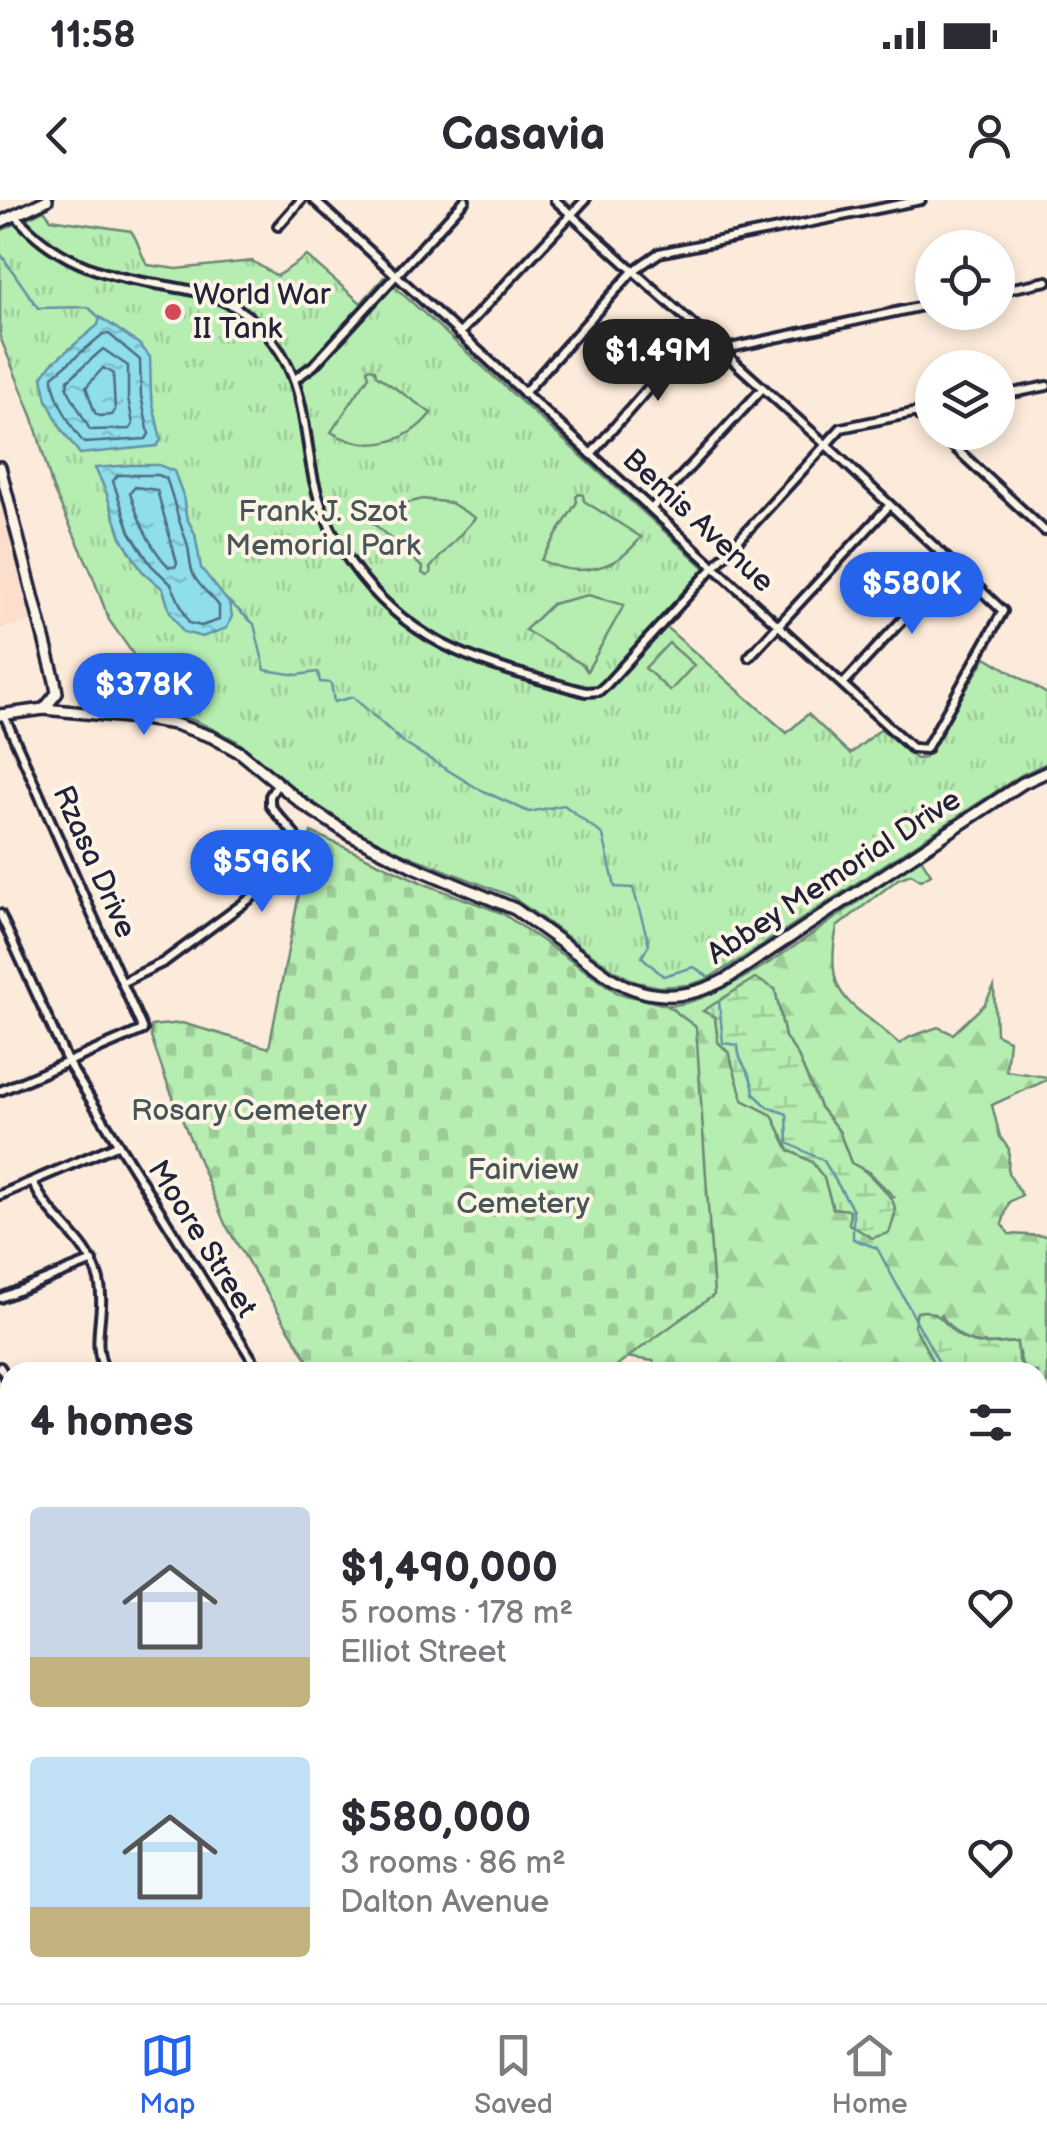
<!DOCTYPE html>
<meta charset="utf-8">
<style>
:root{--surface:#fff;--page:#f7f7f7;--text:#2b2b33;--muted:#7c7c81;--line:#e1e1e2;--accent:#2563eb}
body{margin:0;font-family:"Balsamiq Sans",sans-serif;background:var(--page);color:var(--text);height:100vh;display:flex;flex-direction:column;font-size:38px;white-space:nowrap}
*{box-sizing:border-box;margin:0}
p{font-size:32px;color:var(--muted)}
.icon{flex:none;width:55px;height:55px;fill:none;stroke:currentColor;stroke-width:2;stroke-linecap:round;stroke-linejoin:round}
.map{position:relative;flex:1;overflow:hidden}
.details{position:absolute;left:0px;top:1162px;width:1048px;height:642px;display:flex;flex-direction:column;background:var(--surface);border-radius:30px 30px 0 0;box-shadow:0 5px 15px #0003}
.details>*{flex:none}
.fabs{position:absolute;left:915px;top:30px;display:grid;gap:20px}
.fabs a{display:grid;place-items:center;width:100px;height:100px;border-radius:50%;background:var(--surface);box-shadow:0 5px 15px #0003;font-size:50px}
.price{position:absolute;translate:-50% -85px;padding:0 22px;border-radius:35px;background:var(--accent);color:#fff;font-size:32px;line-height:65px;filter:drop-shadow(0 2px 5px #0008)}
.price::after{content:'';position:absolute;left:50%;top:60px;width:30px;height:22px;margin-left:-15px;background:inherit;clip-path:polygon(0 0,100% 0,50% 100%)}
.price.current{background:#222;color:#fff}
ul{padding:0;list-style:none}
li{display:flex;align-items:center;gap:30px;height:250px;padding:0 30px}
li span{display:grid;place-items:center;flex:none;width:280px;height:200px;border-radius:10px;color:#555}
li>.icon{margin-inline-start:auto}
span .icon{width:120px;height:120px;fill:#fffc;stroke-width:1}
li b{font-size:42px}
h2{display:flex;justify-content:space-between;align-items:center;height:120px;padding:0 30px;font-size:42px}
.status{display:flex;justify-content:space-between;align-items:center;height:70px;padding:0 50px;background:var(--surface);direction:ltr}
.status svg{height:28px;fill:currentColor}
header{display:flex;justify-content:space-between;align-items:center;height:130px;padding:0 30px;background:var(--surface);font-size:45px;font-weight:800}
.dock{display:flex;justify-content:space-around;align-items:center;height:140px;border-top:2px solid var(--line);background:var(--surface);font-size:28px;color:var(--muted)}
.dock a{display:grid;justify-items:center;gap:5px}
.dock .current{color:var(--accent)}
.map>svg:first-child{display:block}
.built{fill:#fbdfcc}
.forest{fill:url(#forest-firs);stroke:#6c8876;stroke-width:2.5;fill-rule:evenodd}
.wetland{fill:url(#wetland-marsh);stroke:#6c8876;stroke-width:2.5}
.cemetery{fill:url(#cemetery-stones);stroke:#6c8876;stroke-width:2.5}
.park{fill:url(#park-tufts);stroke:#6c8876;stroke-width:2.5}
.pitch{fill:#b6edb0;stroke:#6c8876;stroke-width:2.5}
.water{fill:url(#water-ripples);stroke:#6393a5;stroke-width:2.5}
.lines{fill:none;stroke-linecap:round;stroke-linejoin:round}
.shore{stroke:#4e6d81;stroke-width:2.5}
.stream{stroke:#6393a5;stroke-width:2.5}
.street-casing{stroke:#22223b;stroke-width:14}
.secondary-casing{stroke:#22223b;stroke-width:16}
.street{stroke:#fcf5e5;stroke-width:6}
.secondary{stroke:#fcf5e5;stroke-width:9}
.poi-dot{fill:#d1495b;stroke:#fcf5e5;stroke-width:4}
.labels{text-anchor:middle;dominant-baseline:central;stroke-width:8;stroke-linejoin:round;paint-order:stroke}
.poi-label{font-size:30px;fill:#22223b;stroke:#fcf5e5;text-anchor:start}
.park-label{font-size:30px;fill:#475558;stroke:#fcf5e5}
.street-label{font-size:30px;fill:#22223b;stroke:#fcf5e5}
</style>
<div class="status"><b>11:58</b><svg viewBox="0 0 49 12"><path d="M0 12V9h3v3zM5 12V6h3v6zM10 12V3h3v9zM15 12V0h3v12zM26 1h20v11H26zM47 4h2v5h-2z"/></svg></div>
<header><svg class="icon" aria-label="back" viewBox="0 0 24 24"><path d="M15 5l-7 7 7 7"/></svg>Casavia<svg class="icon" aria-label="person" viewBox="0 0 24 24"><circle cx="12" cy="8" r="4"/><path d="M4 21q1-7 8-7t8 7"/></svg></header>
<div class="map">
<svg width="1047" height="1803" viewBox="0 0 1047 1803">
<defs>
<pattern id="forest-firs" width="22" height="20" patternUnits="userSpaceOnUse" patternTransform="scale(2.5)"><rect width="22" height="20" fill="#b6edb0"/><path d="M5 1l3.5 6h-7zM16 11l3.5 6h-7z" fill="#9ccb98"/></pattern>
<pattern id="wetland-marsh" width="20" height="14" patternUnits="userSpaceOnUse" patternTransform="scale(2.5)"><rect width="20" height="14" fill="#b6edb0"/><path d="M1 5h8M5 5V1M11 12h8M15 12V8" fill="none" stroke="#9ccb98"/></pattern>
<pattern id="cemetery-stones" width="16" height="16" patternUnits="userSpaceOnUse" patternTransform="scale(2.5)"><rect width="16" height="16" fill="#b6edb0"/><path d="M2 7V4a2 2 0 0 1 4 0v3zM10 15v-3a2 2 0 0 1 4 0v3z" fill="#9ccb98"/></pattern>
<pattern id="park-tufts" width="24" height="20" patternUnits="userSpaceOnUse" patternTransform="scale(2.5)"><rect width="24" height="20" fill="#b6edb0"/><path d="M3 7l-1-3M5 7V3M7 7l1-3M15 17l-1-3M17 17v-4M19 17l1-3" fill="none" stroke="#9ccb98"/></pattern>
<pattern id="water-ripples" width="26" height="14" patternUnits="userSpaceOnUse" patternTransform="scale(2.5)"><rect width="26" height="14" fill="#8fdeeb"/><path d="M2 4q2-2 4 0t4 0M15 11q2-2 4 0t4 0" fill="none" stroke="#7bbeca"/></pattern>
</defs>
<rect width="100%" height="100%" fill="#fcebda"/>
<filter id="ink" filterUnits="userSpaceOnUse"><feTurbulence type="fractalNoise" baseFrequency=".01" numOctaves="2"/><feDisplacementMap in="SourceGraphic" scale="20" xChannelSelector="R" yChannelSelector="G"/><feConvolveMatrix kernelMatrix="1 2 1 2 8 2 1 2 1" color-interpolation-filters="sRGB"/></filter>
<g filter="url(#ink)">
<!-- built -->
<polygon class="built" points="0,300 31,421 0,429"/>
<!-- forest -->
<g class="forest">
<path d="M920,657L931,674L921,680L911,674L898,679L837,727C822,803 853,800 899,844L910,837L938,827L953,834L984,805L994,787L996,834L1009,840L1006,871L1047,877V880L992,905L1000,937L1009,949L1008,973L1022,995L1009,1002L1002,1024L1009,1034L1047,1036V1188L1038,1184V1172H1024L1016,1142C979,1145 964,1148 941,1115L927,1147L939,1172H659L653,1161L618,1156L619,796C637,801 654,807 673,805C734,800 865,695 920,657ZM775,789L785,837L797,854L820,907L839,931L851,963L869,972L894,997L833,1008L824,978L812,962L789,950L772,915L743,900L729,852L718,842L715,816Z"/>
<polygon points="1038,1213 1047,1213 1047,1287 1042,1287 1038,1281"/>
</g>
<!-- wetland -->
<g class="wetland">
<path d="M755,778L775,789L785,837L797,854L820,907L839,931L851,963C863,969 868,973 877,983C897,1004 899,1005 889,1033L872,1038L849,1024L850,1010L833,1008L824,978L812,962L789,950L772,915L743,900L729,853L718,842L715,817L703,811Z"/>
<path d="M925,1111C941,1115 941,1119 952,1130C969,1149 994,1144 1017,1142L1018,1158L1024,1172H938L914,1125L917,1112Z"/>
</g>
<!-- cemetery -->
<polygon class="cemetery" points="311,632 425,684 502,713 618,793 666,805 696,827 714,1095 608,1172 315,1172 225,1024 166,880 151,837 151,826 182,823 269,848"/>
<!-- park -->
<path class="park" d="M44,10L51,19L131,31C140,43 139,53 148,65L177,69L252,61L277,76L307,56L361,103L384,77L706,369L660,422L787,533L808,514L850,554L881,529L916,559L924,558L986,457L1047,494V563L1021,575L741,759L705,780L688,785L660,787L636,782L612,769L511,696L391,649L350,627L301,594L237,541L198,522L175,514L109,420L90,369L53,289L33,218L0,137V31Z"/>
<!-- pitch -->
<g class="pitch">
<path d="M371,168L375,170L376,175L431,213C406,245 366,253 331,232L369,176L367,170Z"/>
<path d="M579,294L583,295L584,301L641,337C617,370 578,379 541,360L577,302L576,297Z"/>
<polygon points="423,299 451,303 475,318 430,368 431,373 427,376 422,373 423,368 373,323 395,306"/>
<polygon points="588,395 624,405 587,471 583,465 525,430 552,404"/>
<polygon points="669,443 694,465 670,491 645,468"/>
</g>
<!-- water -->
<g class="water">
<polygon points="100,117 139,144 150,157 151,195 161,240 157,246 80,254 62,230 47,200 42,177 51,164 98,125"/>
<polygon points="130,265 159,265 174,271 183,295 186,316 195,334 201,368 229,403 232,416 227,428 202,437 183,432 170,412 163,389 142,371 121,337 105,289 95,268"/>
</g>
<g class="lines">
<!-- shore -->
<g class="shore">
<path d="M103,134H109L140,160L141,196L149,234L146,239L84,243C72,229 52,194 53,176Z"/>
<polygon points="103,149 128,166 128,198 133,224 130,229 90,230 67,188 68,180"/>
<polygon points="103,168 113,173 115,210 112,215 100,216 95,213 86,187"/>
<path d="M118,275H158L166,278C174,298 177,318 185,337C191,350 188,364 194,376C201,389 211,395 219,406V420L201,426L189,423L171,384L151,365L130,332L113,281Z"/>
<path d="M135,287L157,290L177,363L175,367H169C149,347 138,319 130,293Z"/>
</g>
<!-- stream -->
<g class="stream">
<polyline points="0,53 38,108 88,107 101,119"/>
<polyline points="225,398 254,424 265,470 297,475 318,472 320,482 331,483 334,502 353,497 405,544 477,588 529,612 564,605 603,635 615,687 633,688 649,744 642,757 663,776 694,767 707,776"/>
<path d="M719,801L723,843L738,845C738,866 752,868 754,894L768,907L787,914L788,943L824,961L853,1010V1039L877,1048L944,1172"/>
<polyline points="1038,1230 1047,1233"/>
</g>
<defs>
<g id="street">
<polyline points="314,0 912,548 926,549 1003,411 824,243 555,0"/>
<path d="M16,16C53,59 101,76 156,84C191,90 219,93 248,116C300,159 301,204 311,266C324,346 382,417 455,450C496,469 543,480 586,492L599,491L606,485L841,228L932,209"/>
<polyline points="278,26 301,0"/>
<polyline points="998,91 1047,81"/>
<polyline points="459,134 585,0"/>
<polyline points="721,150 932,104"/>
<polyline points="295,179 314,165 465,0"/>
<polyline points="524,193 633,71 659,53 921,0"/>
<polyline points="998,196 1047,186"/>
<polyline points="916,213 932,227"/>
<polyline points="938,232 1045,331"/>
<polyline points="591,254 698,131"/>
<polyline points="652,308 762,189"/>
<polyline points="749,457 889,306"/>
<polyline points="843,484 954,364"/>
<polyline points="0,714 68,863 260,1172"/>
<path d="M123,782L164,762L290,669C310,635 286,629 270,605V596L278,583"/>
<polyline points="0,891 143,830 4,515"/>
<path d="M33,982C49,1020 88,1038 99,1080C107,1112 89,1143 106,1172"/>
<polyline points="0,995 117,945"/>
<polyline points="0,1098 93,1061"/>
<polyline points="0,1167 10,1183"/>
<polyline points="1038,1298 1047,1297"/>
<polyline points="0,1378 10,1372"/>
<polyline points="1038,1454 1047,1450"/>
<polyline points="1038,1463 1041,1509 1038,1530"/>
<polyline points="1038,1587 1047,1583"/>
<polyline points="0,1655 10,1627"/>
<polyline points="1038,1682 1047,1679"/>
<polyline points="256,1795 274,1803"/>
<polyline points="34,1803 37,1795"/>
<polyline points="143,1803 146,1795"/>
<polyline points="370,1803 373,1795"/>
<polyline points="474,1803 477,1795"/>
<polyline points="596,1803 599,1795"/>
<polyline points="714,1803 717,1795"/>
<polyline points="733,1803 736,1795"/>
<polyline points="861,1803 864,1795"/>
<polyline points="936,1803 939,1795"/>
<polyline points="1038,1803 1047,1793"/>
</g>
<g id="secondary">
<polyline points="0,22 47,0"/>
<polyline points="0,267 55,481 57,493 44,509"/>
<path d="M0,515L44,509L137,518L175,524L212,537L241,553L304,605L350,635L412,666L515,709L611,778C651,802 688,800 728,778L1023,583L1047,572"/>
<polyline points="0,1572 10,1572"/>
<polyline points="901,1795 920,1803"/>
</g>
</defs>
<!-- street casing -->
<use href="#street" class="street-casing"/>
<!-- secondary casing -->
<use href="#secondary" class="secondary-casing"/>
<!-- street -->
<use href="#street" class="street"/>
<!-- secondary -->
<use href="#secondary" class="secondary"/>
</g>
</g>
<!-- markers -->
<circle class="poi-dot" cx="173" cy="112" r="10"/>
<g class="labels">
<!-- poi labels -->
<g class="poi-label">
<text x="193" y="95">World War<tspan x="193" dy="34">II Tank</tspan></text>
</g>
<!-- park labels -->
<g class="park-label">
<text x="323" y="312">Frank J. Szot<tspan x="323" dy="34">Memorial Park</tspan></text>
<text x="249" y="911">Rosary Cemetery</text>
<text x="523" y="970">Fairview<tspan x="523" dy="34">Cemetery</tspan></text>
</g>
<!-- street labels -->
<g class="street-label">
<text transform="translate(698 321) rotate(43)">Bemis Avenue</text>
<text transform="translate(94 662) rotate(66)">Rzasa Drive</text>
<text transform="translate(834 677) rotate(-33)">Abbey Memorial Drive</text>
<text transform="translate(202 1039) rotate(58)">Moore Street</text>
</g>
</g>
</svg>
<div class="fabs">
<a><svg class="icon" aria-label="locate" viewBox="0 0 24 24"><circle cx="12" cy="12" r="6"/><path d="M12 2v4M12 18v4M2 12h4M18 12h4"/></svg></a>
<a><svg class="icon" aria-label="layers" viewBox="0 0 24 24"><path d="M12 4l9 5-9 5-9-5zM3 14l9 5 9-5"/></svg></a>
</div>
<b class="price current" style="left:658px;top:204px">$1.49M</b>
<b class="price" style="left:912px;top:437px">$580K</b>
<b class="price" style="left:144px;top:538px">$378K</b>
<b class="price" style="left:262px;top:715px">$596K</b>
<section class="details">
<h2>4 homes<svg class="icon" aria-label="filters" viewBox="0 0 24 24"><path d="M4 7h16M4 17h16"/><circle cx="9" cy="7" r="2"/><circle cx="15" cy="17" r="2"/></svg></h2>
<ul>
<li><span style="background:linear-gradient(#c9d6e8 75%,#c2b280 0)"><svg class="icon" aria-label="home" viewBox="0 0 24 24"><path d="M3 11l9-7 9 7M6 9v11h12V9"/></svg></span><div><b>$1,490,000</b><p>5 rooms · 178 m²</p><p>Elliot Street</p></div><svg class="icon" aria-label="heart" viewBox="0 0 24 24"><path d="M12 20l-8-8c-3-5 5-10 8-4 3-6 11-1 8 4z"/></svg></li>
<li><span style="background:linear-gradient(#bfe0f5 75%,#c2b280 0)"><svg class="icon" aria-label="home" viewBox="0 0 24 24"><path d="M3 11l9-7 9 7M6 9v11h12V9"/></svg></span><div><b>$580,000</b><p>3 rooms · 86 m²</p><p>Dalton Avenue</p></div><svg class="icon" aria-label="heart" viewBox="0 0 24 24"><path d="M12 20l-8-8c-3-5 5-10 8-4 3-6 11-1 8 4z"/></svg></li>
</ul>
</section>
</div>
<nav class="dock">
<a class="current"><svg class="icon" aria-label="map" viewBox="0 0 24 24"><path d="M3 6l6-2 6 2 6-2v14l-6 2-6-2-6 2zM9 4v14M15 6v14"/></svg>Map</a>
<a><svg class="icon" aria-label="saved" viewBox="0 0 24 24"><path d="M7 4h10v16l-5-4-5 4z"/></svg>Saved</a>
<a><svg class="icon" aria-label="home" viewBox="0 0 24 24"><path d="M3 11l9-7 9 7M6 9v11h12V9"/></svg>Home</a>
</nav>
